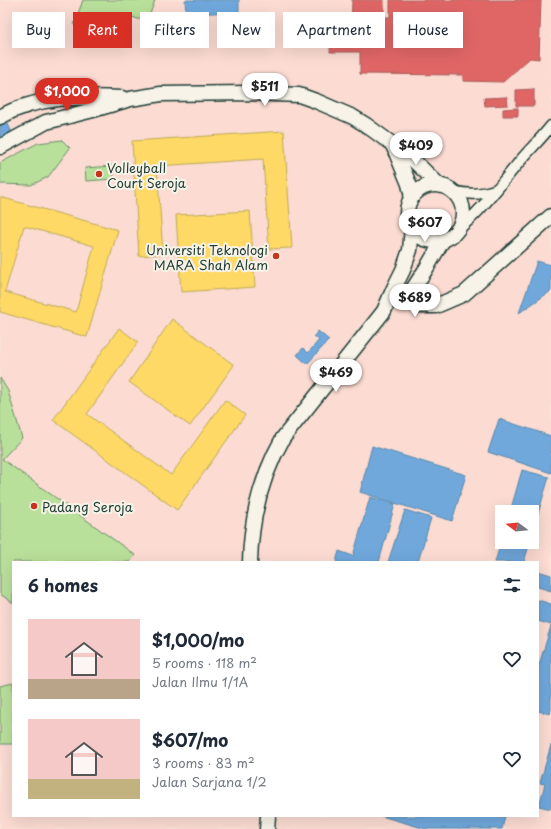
<!DOCTYPE html>
<meta charset="utf-8">
<style>
:root{--surface:#fff;--page:#f2f2f3;--text:#1f2937;--muted:#747a83;--accent:#d93025}
body{margin:0;font-family:"Playpen Sans",sans-serif;background:var(--page);color:var(--text);height:100vh;display:flex;flex-direction:column;font-size:15px;white-space:nowrap}
*{box-sizing:border-box;margin:0}
p{font-size:13px;color:var(--muted)}
.icon{flex:none;width:22px;height:22px;fill:none;stroke:currentColor;stroke-width:2;stroke-linecap:round;stroke-linejoin:round}
.map{position:relative;flex:1;overflow:hidden}
.side{position:absolute;left:12px;top:561px;width:527px;height:256px;display:flex;flex-direction:column;background:var(--surface);border-radius:0px;box-shadow:0 4px 16px #0002}
.side>*{flex:none}
.banner{position:absolute;left:12px;top:12px;width:527px;height:36px;display:flex;gap:8px}
.needle{width:26px;rotate:286deg}
.controls{position:absolute;left:495px;top:505px;display:grid;gap:8px}
.controls a{display:grid;place-items:center;width:44px;height:44px;border-radius:0px;background:var(--surface);box-shadow:0 4px 16px #0002;font-size:20px}
.price{position:absolute;translate:-50% -34px;padding:0 9px;border-radius:14px;background:#fff;color:#222;font-size:13px;line-height:26px;filter:drop-shadow(0 1px 2px #0008)}
.price::after{content:'';position:absolute;left:50%;top:24px;width:12px;height:9px;margin-left:-6px;background:inherit;clip-path:polygon(0 0,100% 0,50% 100%)}
.price.active{background:var(--accent);color:#fff}
ul{padding:0;list-style:none}
li{display:flex;align-items:center;gap:12px;height:100px;padding:0 16px}
li span{display:grid;place-items:center;flex:none;width:112px;height:80px;border-radius:0px;color:#555}
li>.icon{margin-inline-start:auto}
span .icon{width:48px;height:48px;fill:#fffc;stroke-width:1}
li b{font-size:17px}
h2{display:flex;justify-content:space-between;align-items:center;height:48px;padding:0 16px;font-size:17px}
.chip{padding:0 14px;border-radius:0px;background:var(--surface);box-shadow:0 4px 16px #0002;font-size:14px;line-height:36px}
.chip.active{background:var(--accent);color:#fff}
.map>svg:first-child{display:block}
.built{fill:#fbdbd2;fill-rule:evenodd}
.green{fill:#b9e09b;stroke:#6c8e68}
.homes{fill:#ffd966;stroke:#bcaa57;fill-rule:evenodd}
.shops{fill:#e06666;stroke:#a65a57}
.schools{fill:#6fa8dc;stroke:#5788aa}
.lines{fill:none;stroke-linecap:round;stroke-linejoin:round}
.street-casing{stroke:#1f3d34;stroke-width:13}
.secondary-casing{stroke:#1f3d34;stroke-width:17}
.street{stroke:#f7f3e8;stroke-width:10}
.secondary{stroke:#f7f3e8;stroke-width:14}
.poi-dot{fill:#c8321e;stroke:#f7f3e8;stroke-width:1.5}
.labels{text-anchor:middle;dominant-baseline:central;stroke-width:4;stroke-linejoin:round;paint-order:stroke}
.poi-label{font-size:13px;fill:#1f3d34;stroke:#f7f3e8;text-anchor:start}
</style>
<div class="map">
<svg width="551" height="829" viewBox="0 0 551 829">
<rect width="100%" height="100%" fill="#f9e5db"/>
<filter id="ink" filterUnits="userSpaceOnUse"><feTurbulence type="fractalNoise" baseFrequency=".025" numOctaves="2"/><feDisplacementMap in="SourceGraphic" scale="8" xChannelSelector="R" yChannelSelector="G"/><feConvolveMatrix kernelMatrix="1 2 1 2 8 2 1 2 1" color-interpolation-filters="sRGB"/></filter>
<g filter="url(#ink)">
<!-- built -->
<path class="built" d="M0,0H551V829H0ZM502,512H532V542H502ZM13,562H538V816H13Z"/>
<!-- green -->
<g class="green">
<polygon points="83,0 155,0 147,22 126,15 116,41 74,25"/>
<polygon points="62,140 70,148 48,177 31,185 0,184 0,163 38,143"/>
<polygon points="113,166 114,179 86,181 85,168"/>
<polygon points="0,378 8,391 22,438 2,459 135,555 130,562 13,562 13,603 0,594"/>
<polygon points="13,683 13,744 0,744 0,686"/>
</g>
<!-- homes -->
<g class="homes">
<polygon points="284,131 292,248 269,249 263,159 157,166 163,254 139,256 132,141"/>
<path d="M0,197L118,230L87,337L0,312ZM24,226L94,246L76,312L5,292Z"/>
<polygon points="250,211 255,287 181,292 176,215"/>
<polygon points="172,319 234,365 190,426 129,382"/>
<polygon points="119,328 138,342 87,414 171,475 225,400 245,415 177,510 53,420"/>
</g>
<!-- shops -->
<g class="shops">
<polygon points="352,0 384,0 384,17 390,17 390,0 541,0 539,59 530,58 503,82 463,81 463,75 360,74 360,52 330,52 331,32 351,33"/>
<polygon points="534,89 534,106 516,106 516,90"/>
<polygon points="507,97 508,105 485,106 484,98"/>
<polygon points="518,108 518,116 503,116 503,109"/>
</g>
<!-- schools -->
<g class="schools">
<polygon points="185,0 239,0 239,12 186,14"/>
<polygon points="7,122 14,137 0,143 0,125"/>
<polygon points="537,261 551,265 551,291 519,313"/>
<polygon points="318,331 329,340 307,364 297,355 303,348 308,353 319,340 314,336"/>
<polygon points="499,419 551,436 551,473 488,452"/>
<polygon points="372,446 466,475 452,521 360,492"/>
<polygon points="522,470 549,477 532,534 532,512 510,512"/>
<polygon points="370,497 395,504 379,562 336,562 339,551 353,556"/>
<polygon points="405,510 431,518 418,562 388,562"/>
<polygon points="502,539 502,542 530,542 524,562 495,562"/>
<polygon points="538,571 551,575 551,591 538,587"/>
<polygon points="538,600 551,604 551,625 538,621"/>
<polygon points="551,626 551,710 550,714 538,711 538,668"/>
<polygon points="551,745 551,809 539,806 545,784 540,783"/>
<polygon points="381,816 505,816 502,829 426,829"/>
</g>
<g class="lines">
<defs>
<g id="street">
<path d="M453,191C468,195 482,195 497,189"/>
<path d="M457,230C481,212 497,188 516,166C527,152 540,140 551,126"/>
</g>
<g id="secondary">
<path d="M0,117C36,96 82,96 122,98"/>
<polyline points="393,145 409,184 412,197"/>
<polyline points="0,147 46,122 93,110 130,99 161,94 249,93 299,95 316,101 353,117 366,125 410,157 439,185"/>
<circle cx="435" cy="213" r="28"/>
<polyline points="443,240 426,269 413,289 411,296 413,302 418,306 436,306 464,294 551,216"/>
<path d="M250,562C251,519 262,475 283,438L384,311L394,288L403,270L410,250L412,228"/>
<polyline points="267,829 268,816"/>
</g>
</defs>
<!-- street casing -->
<use href="#street" class="street-casing"/>
<!-- secondary casing -->
<use href="#secondary" class="secondary-casing"/>
<!-- street -->
<use href="#street" class="street"/>
<!-- secondary -->
<use href="#secondary" class="secondary"/>
</g>
</g>
<!-- markers -->
<g class="poi-dot">
<circle cx="99" cy="174" r="4"/>
<circle cx="276" cy="256" r="4"/>
<circle cx="34" cy="506" r="4"/>
</g>
<g class="labels">
<!-- poi labels -->
<g class="poi-label">
<text x="107" y="167">Volleyball<tspan x="107" dy="15">Court Seroja</tspan></text>
<text x="268" y="249" text-anchor="end">Universiti Teknologi<tspan x="268" dy="15">MARA Shah Alam</tspan></text>
<text x="42" y="506">Padang Seroja</text>
</g>
</g>
</svg>
<div class="controls">
<a><svg class="needle" viewBox="-14 -14 28 28"><path d="M0-13l5 13h-10z" fill="#e53935"/><path d="M0 13l5-13h-10z" fill="#747a83"/></svg></a>
</div>
<b class="price" style="left:265px;top:107px">$511</b>
<b class="price active" style="left:67px;top:112px">$1,000</b>
<b class="price" style="left:416px;top:166px">$409</b>
<b class="price" style="left:425px;top:243px">$607</b>
<b class="price" style="left:415px;top:318px">$689</b>
<b class="price" style="left:336px;top:393px">$469</b>
<div class="banner">
<a class="chip">Buy</a>
<a class="chip active">Rent</a>
<a class="chip">Filters</a>
<a class="chip">New</a>
<a class="chip">Apartment</a>
<a class="chip">House</a>
</div>
<section class="side">
<h2>6 homes<svg class="icon" aria-label="filters" viewBox="0 0 24 24"><path d="M4 7h16M4 17h16"/><circle cx="9" cy="7" r="2"/><circle cx="15" cy="17" r="2"/></svg></h2>
<ul>
<li><span style="background:linear-gradient(#f6c9c9 75%,#b9a48a 0)"><svg class="icon" aria-label="home" viewBox="0 0 24 24"><path d="M3 11l9-7 9 7M6 9v11h12V9"/></svg></span><div><b>$1,000/mo</b><p>5 rooms · 118 m²</p><p>Jalan Ilmu 1/1A</p></div><svg class="icon" aria-label="heart" viewBox="0 0 24 24"><path d="M12 20l-8-8c-3-5 5-10 8-4 3-6 11-1 8 4z"/></svg></li>
<li><span style="background:linear-gradient(#f6c9c9 75%,#c2b280 0)"><svg class="icon" aria-label="home" viewBox="0 0 24 24"><path d="M3 11l9-7 9 7M6 9v11h12V9"/></svg></span><div><b>$607/mo</b><p>3 rooms · 83 m²</p><p>Jalan Sarjana 1/2</p></div><svg class="icon" aria-label="heart" viewBox="0 0 24 24"><path d="M12 20l-8-8c-3-5 5-10 8-4 3-6 11-1 8 4z"/></svg></li>
</ul>
</section>
</div>
